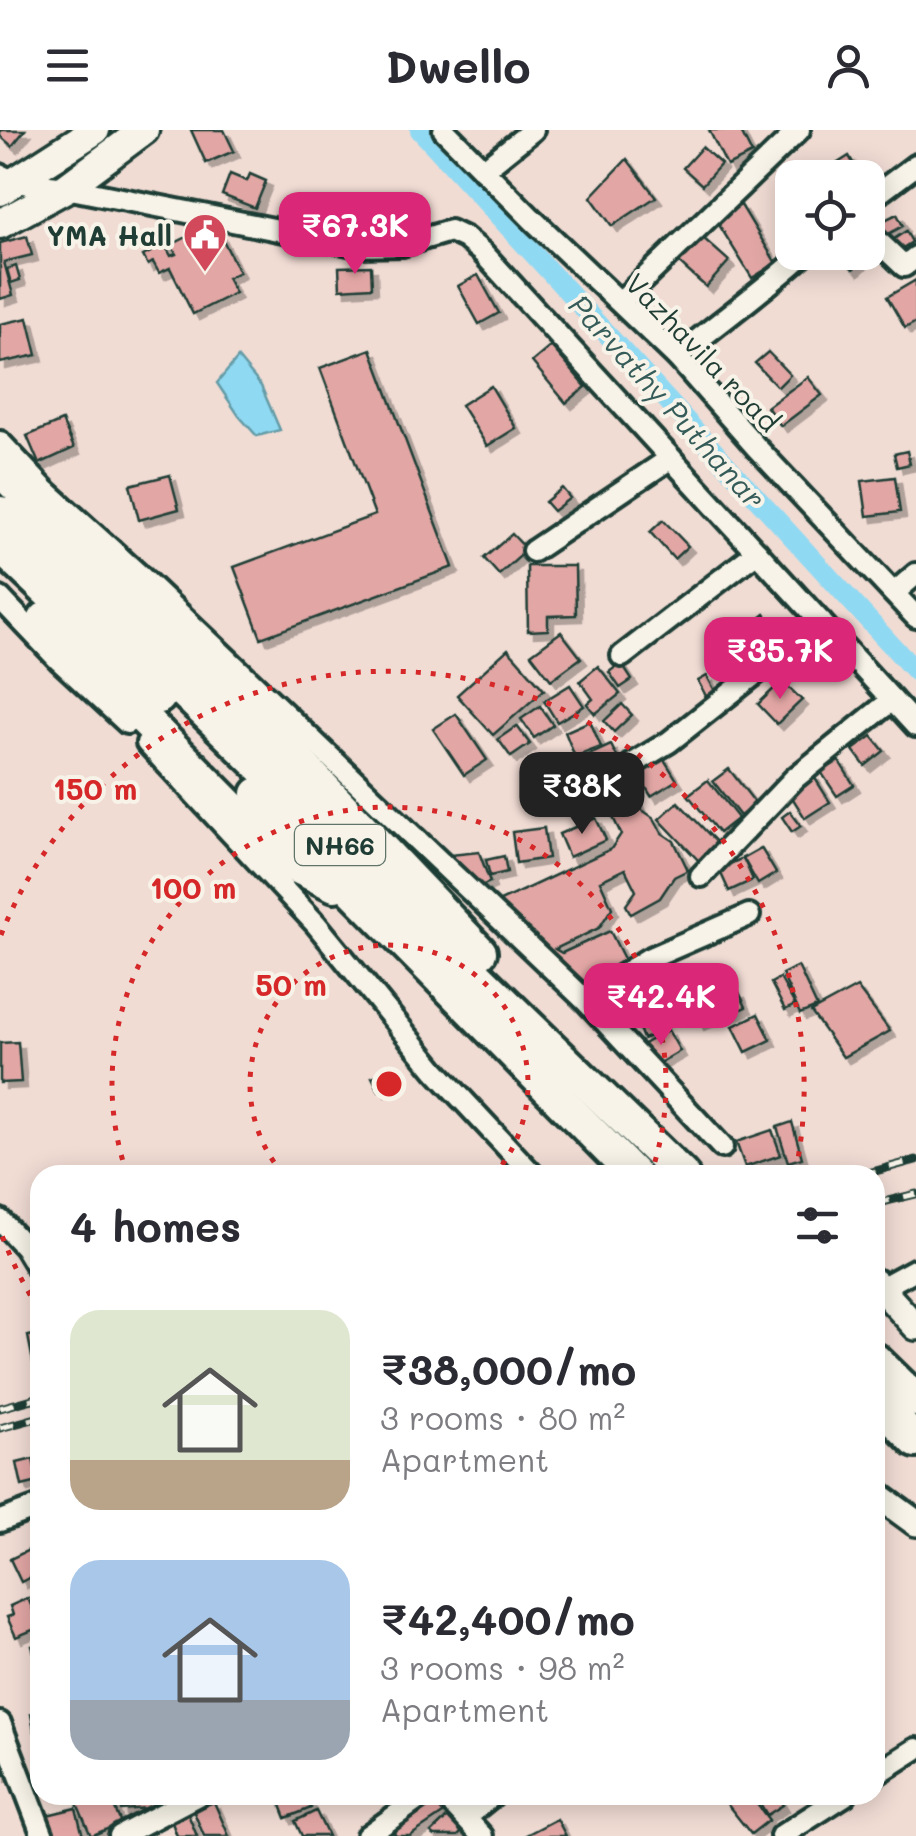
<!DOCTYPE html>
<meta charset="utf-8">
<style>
:root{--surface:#fff;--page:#f2f2f3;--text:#2b2b33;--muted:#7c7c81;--accent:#db2777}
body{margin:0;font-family:Mali,sans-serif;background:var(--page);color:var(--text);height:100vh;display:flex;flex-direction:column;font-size:38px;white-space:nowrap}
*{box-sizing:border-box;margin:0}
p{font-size:32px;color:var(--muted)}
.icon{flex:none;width:55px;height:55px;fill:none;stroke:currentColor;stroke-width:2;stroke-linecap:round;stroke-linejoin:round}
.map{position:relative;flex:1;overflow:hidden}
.details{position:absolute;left:30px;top:1035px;width:855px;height:640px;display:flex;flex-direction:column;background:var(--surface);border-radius:30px;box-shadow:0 5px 25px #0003}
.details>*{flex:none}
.buttons{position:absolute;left:775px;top:30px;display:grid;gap:20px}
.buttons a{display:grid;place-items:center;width:110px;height:110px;border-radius:20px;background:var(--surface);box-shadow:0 5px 25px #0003;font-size:50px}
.price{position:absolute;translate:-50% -85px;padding:0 22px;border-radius:20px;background:var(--accent);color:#fff;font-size:32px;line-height:65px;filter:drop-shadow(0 2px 5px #0008)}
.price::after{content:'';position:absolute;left:50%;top:60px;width:30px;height:22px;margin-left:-15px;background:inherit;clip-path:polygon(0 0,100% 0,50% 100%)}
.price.on{background:#222;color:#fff}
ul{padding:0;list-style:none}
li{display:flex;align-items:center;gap:30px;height:250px;padding:0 40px}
li span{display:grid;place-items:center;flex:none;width:280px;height:200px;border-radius:30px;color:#555}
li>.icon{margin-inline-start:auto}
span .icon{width:120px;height:120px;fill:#fffc;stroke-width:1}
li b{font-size:42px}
h2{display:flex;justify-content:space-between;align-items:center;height:120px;padding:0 40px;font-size:42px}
header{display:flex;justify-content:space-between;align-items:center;height:130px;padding:0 40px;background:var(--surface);font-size:45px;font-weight:700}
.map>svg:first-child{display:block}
.water{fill:#90d9f2;stroke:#639ba6;stroke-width:2.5}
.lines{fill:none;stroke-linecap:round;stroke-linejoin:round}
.canal{stroke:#90d9f2;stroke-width:20}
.building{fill:#e2a7a5;stroke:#1f3d34;stroke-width:2.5;filter:url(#shadow)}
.minor-casing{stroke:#1f3d34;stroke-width:28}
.tertiary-casing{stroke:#1f3d34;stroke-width:32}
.secondary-casing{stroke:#1f3d34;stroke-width:35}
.trunk-casing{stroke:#1f3d34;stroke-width:40}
.minor{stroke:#f7f3e8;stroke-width:20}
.tertiary{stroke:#f7f3e8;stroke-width:25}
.secondary{stroke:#f7f3e8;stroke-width:28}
.trunk{stroke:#f7f3e8;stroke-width:32}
.rail-casing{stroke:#1f3d34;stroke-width:9}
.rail{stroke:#f7f3e8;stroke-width:5;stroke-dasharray:15;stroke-linecap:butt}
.ring{fill:none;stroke:#d62828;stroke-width:5;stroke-dasharray:5 10}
.labels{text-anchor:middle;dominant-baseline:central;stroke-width:8;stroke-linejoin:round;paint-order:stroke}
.shield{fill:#f7f3e8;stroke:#60746a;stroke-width:2.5}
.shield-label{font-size:25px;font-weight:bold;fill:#1f3d34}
.poi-label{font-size:28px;font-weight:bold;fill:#1f3d34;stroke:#f7f3e8;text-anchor:end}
.street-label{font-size:28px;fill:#1f3d34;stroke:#f7f3e8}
.water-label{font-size:30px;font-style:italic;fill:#365c5a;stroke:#f7f3e8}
.centre{fill:#d62828;stroke:#f7f3e8;stroke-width:5}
.ring-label{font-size:30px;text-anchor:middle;font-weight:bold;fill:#d62828;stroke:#f7f3e8;stroke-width:8;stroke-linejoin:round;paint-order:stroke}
</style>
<header><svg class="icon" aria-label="menu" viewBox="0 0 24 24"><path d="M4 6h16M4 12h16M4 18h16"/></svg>Dwello<svg class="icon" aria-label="person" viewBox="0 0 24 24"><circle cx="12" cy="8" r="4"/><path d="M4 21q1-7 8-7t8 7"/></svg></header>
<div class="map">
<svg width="916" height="1706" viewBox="0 0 916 1706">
<defs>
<filter id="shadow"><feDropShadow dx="6" dy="6" stdDeviation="0" flood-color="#0004"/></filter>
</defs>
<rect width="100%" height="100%" fill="#f1dcd4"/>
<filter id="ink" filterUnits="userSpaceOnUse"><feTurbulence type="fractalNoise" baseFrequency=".01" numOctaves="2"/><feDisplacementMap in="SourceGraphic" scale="20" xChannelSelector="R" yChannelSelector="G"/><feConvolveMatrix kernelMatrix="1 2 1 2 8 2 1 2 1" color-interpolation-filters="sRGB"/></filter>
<g filter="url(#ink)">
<!-- water -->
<polygon class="water" points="238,228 261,256 280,300 257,306 239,286 217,253"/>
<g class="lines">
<!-- canal -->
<polyline class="canal" points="420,0 916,542"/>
</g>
<!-- building -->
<g class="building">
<polygon points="0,0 25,0 12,16 0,6"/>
<polygon points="191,0 224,0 234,21 206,33"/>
<polygon points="709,0 740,0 752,24 727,36"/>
<polygon points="702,17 721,34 702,55 683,38"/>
<polygon points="849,26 862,48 832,48 827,40"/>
<polygon points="627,29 656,67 612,96 591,67"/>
<polygon points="230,44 247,51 250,44 266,51 255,78 222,65"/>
<polygon points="741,75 776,133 752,148 716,90"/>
<polygon points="897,84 903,96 879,109 872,96"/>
<polygon points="906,101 912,112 901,119 894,109"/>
<polygon points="219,102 239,142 227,148 235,163 193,184 170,138 159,143 153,132 148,135 143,126 165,115 171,126 176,124 171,115 195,103 199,112"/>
<polygon points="27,106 32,125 4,132 13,165 0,169 0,113"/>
<polygon points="702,107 729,131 706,157 679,133"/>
<polygon points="868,121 870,124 853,139 836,122"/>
<polygon points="16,136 20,150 11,153 7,139"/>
<polygon points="371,136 372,157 340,159 339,137"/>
<polygon points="478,145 499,183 479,194 458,156"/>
<polygon points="916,150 916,192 905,198 887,167"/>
<polygon points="28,188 37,225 0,233 0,194"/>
<polygon points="551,216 586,257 566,273 532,232"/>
<polygon points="371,219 453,437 261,508 234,437 375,385 320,238"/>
<polygon points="768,222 790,245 778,257 755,233"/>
<polygon points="808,247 822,265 781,296 767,277"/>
<polygon points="491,256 516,298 487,316 461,275"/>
<polygon points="62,291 74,318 39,334 27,306"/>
<polygon points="907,321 910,334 897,337 894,324"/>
<polygon points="170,345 179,379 139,390 130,355"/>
<polygon points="895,347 900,382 867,386 862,351"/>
<polygon points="562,358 570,368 553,381 545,372"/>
<polygon points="663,390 688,416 674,429 650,402"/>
<polygon points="512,404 527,420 499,445 484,428"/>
<polygon points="527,436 575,436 576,485 548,486 548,500 528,501"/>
<polygon points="765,484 785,510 761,529 741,503"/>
<polygon points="561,502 581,528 551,550 531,524"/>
<polygon points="508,519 544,560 493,605 457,565"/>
<polygon points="621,533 632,550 620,558 609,542"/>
<polygon points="598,536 620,564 595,584 587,574 593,569 580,551"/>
<polygon points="707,546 716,563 707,568 698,551"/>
<polygon points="782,551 802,570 777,594 758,574"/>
<polygon points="570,555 584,576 557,592 544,571"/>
<polygon points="622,574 632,585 614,602 604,591"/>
<polygon points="540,576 553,595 534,608 521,589"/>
<polygon points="456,584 487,630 464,645 433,599"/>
<polygon points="590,591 601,617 575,627 565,602"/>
<polygon points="517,596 530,614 511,627 498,609"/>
<polygon points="872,606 884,621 865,636 853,620"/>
<polygon points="611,615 631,654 597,670 578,630"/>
<polygon points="662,626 677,650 651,666 636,641"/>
<polygon points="839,631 854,655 837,666 821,642"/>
<polygon points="729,639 756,674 740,686 713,651"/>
<polygon points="813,645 830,672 805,688 788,661"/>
<polygon points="708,650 738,688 719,703 688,665"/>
<polygon points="628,660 635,664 642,680 654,688 662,703 674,711 688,740 674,747 660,768 631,784 626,775 636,761 625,739 600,751 612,778 599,798 555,819 562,823 610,801 628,837 588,856 537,818 498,772 611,719 621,704 605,671"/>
<polygon points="678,672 720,716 701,733 659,689"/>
<polygon points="790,681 801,696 792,702 782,687"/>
<polygon points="596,688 606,710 569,727 559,704"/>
<polygon points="544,698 548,728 516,733 512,702"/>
<polygon points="761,718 776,743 758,754 743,728"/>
<polygon points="479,722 490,752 477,758 450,725"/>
<polygon points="504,726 507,742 490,746 486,730"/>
<polygon points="743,728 753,750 729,761 719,739"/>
<polygon points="798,836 817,877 800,884 782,844"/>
<polygon points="646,844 657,870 628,883 617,857"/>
<polygon points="780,848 795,875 785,880 771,853"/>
<polygon points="857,857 890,901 843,927 811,882"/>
<polygon points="739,862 746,877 722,888 715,873"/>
<polygon points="713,870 719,886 698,894 692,877"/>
<polygon points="653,877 663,901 643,909 634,885"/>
<polygon points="758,884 771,910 746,922 733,896"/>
<polygon points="668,900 680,921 654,936 642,915"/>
<polygon points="18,912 21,952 0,953 0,913"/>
<polygon points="382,943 388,958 379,961 372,947"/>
<polygon points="792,992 802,1028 788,1032 777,997"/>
<polygon points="772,1000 781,1025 745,1037 736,1012"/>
<polygon points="40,1204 40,1231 33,1232 28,1206"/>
<polygon points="33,1329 38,1352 22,1356 17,1333"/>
<polygon points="39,1415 40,1442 21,1452 10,1429"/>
<polygon points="28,1468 40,1497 16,1507 7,1487 13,1485 10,1476"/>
<polygon points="40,1514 40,1543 32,1516"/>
<polygon points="40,1583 40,1600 34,1601 31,1584"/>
<polygon points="0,1621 13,1643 0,1646"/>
<polygon points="89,1665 109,1665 121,1693 91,1706 76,1671"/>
<polygon points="129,1665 160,1665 161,1677 121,1680 120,1667"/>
<polygon points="277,1665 306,1665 311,1678 286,1688"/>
<polygon points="435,1665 446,1682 410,1706 396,1706 389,1696"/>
<polygon points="738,1665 750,1665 769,1690 751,1704 727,1674"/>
<polygon points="755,1665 777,1665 783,1675 767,1685"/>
<polygon points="214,1672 229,1706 204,1706 193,1680"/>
<polygon points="76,1678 83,1706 48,1706 43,1686"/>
<polygon points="316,1681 328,1706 302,1706 295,1691"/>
<polygon points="188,1684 197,1706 177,1706 171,1690"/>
<polygon points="449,1686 463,1701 458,1706 435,1706 431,1703"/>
<polygon points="557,1689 566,1706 524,1706"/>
</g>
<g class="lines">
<defs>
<g id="minor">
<polyline points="444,0 533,90 677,227 756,317 916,487"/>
<polyline points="483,40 533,0"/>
<polyline points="0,45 15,52 66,58 359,116 402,115 450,101 465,108 483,123 916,596"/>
<polyline points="868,71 916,35"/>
<polyline points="868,102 904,136 916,127"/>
<polyline points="620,172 799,0"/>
<path d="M677,227C720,191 765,160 806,122"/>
<polyline points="0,312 45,360 138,444 584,869 722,1017"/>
<polyline points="533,421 671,328"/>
<polyline points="894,463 916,444"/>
<polyline points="0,468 60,531 127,593"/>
<polyline points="622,526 757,422"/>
<polyline points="147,613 316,794 435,940 533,1045"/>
<polyline points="631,635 669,612 821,492"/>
<polyline points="701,746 795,648 892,570"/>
<polyline points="584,869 648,829 749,785"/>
<polyline points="0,1090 25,1117 40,1142"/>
<polyline points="881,1158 916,1139"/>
<polyline points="0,1391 40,1376"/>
<polyline points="0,1593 43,1706"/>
<polyline points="875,1645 916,1619"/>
<polyline points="444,1665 482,1706"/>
<polyline points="467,1686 493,1665"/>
<polyline points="120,1706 198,1665"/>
<polyline points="367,1706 424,1665"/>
<polyline points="781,1706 845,1665"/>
</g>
<g id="tertiary">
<polyline points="875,1152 916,1197"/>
<polyline points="875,1363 916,1393"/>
</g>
<g id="secondary">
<polyline points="0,61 95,0"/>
<polyline points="0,94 66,58 144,0"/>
</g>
<g id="trunk">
<polyline points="0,340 273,605 480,822"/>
<polyline points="0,383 682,1045"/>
<polyline points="0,416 159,567"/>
<polyline points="45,489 285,731 335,755"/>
<polyline points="258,664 634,1045"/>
<polyline points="875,1230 916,1270"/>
<polyline points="875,1270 916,1311"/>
</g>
</defs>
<!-- minor casing -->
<use href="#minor" class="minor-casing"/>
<!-- tertiary casing -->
<use href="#tertiary" class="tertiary-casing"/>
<!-- secondary casing -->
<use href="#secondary" class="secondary-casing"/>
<!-- trunk casing -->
<use href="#trunk" class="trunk-casing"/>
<!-- minor -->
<use href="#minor" class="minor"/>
<!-- tertiary -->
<use href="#tertiary" class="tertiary"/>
<!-- secondary -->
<use href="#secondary" class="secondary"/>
<!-- trunk -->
<use href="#trunk" class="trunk"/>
<defs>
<g id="rail">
<polyline points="861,1045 916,1030"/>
<polyline points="875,1074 916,1064"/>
<polyline points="0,1278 40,1267"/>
<polyline points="0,1298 40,1287"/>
</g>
</defs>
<!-- rail casing -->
<use href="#rail" class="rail-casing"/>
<!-- rail -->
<use href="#rail" class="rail"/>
</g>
</g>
<!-- distance rings -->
<g class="ring">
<path d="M283 1044A139 139 0 1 1 495 1044"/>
<path d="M127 1044A277 277 0 1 1 651 1044"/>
<path d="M38 1178A416 416 0 0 1 1 1103M1 805A416 416 0 0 1 795 1044"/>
</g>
<!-- icons -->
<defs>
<symbol id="civic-pin" viewBox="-11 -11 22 30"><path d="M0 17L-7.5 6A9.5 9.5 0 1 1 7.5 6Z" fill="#d1495b" stroke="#f7f3e8"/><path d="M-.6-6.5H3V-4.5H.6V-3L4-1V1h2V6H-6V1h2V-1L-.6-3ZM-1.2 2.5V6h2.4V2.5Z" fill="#fff"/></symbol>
</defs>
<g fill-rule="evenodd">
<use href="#civic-pin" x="180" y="80" width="50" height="68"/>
</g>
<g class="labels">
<!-- shield labels -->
<rect class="shield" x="295" y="695" width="90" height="40" rx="8"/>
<g class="shield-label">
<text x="340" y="715">NH66</text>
</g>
<!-- poi labels -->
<g class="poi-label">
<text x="172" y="105">YMA Hall</text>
</g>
<!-- street labels -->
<g class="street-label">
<text transform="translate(703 222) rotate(46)">Vazhavila road</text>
</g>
<!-- water labels -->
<g class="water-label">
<text transform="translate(668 271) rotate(48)">Parvathy Puthanar</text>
</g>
</g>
<circle cx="389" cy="954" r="15" class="centre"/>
<g class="ring-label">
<text x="95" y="670">150 m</text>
<text x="193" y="769">100 m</text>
<text x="291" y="866">50 m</text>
</g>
</svg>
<div class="buttons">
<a><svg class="icon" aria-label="locate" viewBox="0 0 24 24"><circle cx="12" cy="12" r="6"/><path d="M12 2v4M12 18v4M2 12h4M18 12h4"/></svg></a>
</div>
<b class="price" style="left:355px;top:147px">₹67.3K</b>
<b class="price" style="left:780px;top:572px">₹35.7K</b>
<b class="price on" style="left:582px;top:707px">₹38K</b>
<b class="price" style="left:661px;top:918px">₹42.4K</b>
<section class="details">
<h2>4 homes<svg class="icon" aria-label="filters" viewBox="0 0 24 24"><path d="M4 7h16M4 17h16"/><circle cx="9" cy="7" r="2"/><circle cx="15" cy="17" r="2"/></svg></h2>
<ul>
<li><span style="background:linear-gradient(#dfe7d0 75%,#b9a48a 0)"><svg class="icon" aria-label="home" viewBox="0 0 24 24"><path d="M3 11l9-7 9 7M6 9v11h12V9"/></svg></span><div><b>₹38,000/mo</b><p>3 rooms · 80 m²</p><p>Apartment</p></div></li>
<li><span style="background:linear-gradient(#a9c7e8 70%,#9aa5b1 0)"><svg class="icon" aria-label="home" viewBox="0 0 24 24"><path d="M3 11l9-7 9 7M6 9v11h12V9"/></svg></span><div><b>₹42,400/mo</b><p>3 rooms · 98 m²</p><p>Apartment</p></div></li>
</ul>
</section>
</div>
